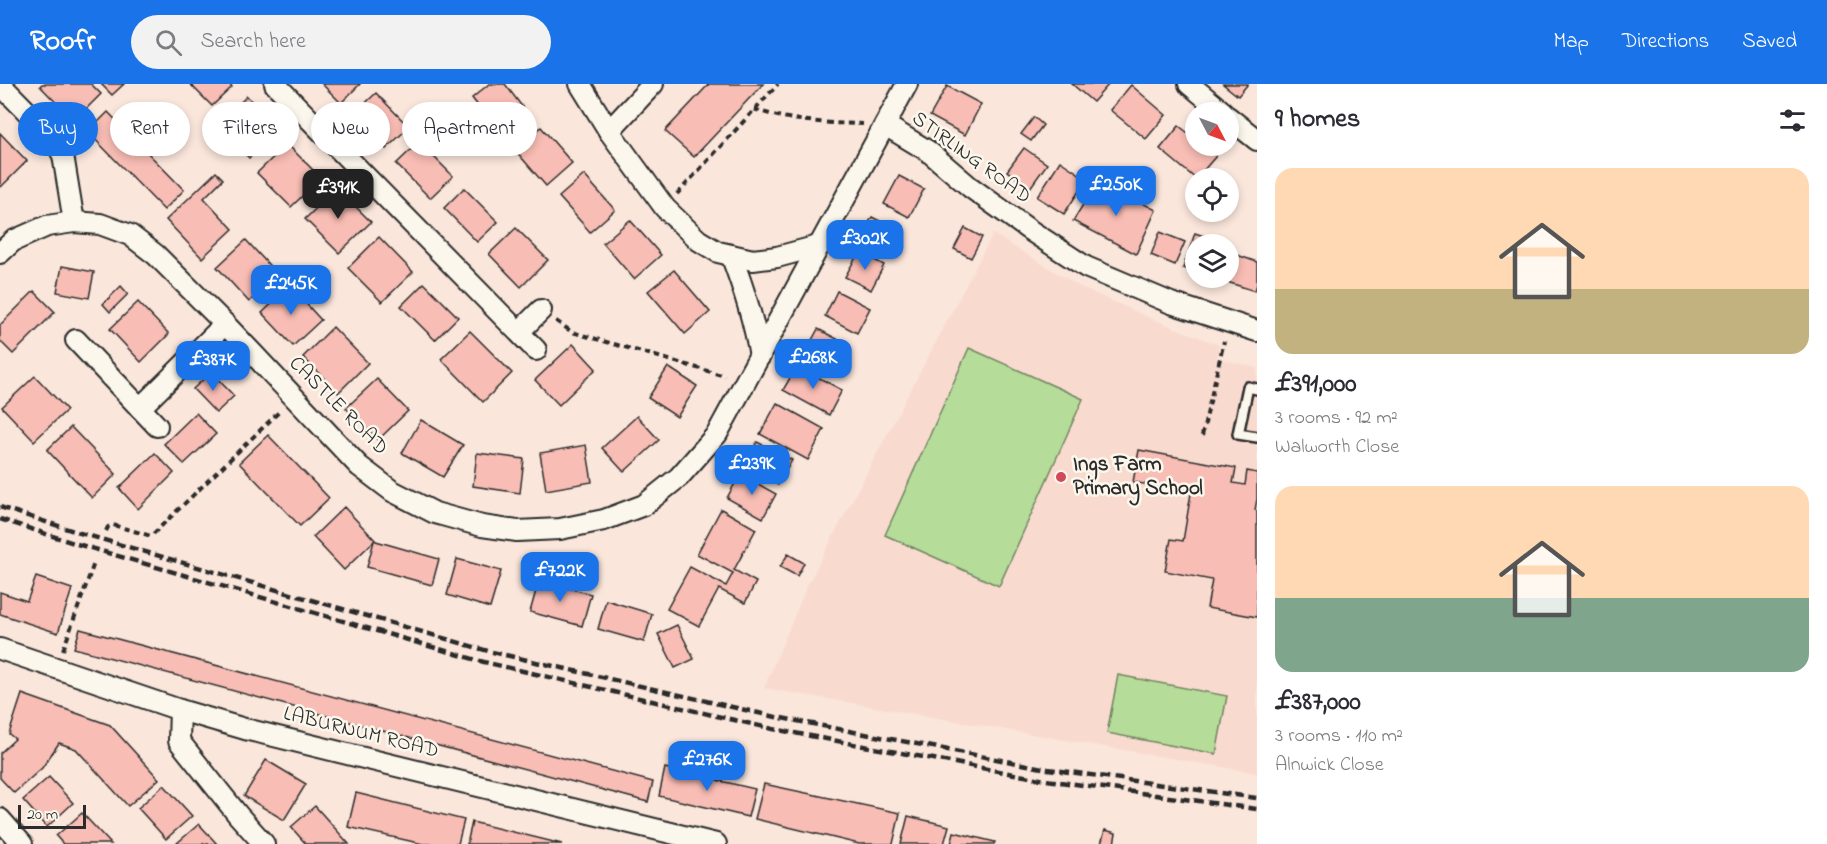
<!DOCTYPE html>
<meta charset="utf-8">
<style>
:root{--surface:#fff;--page:#f2f2f3;--text:#2b2b33;--muted:#7c7c81;--accent:#1a73e8}
body{margin:0;font-family:"Indie Flower",sans-serif;background:var(--page);color:var(--text);height:100vh;display:flex;flex-direction:column;font-size:22px;white-space:nowrap}
*{box-sizing:border-box;margin:0}
p{font-size:20px;color:var(--muted)}
.icon{flex:none;width:33px;height:33px;fill:none;stroke:currentColor;stroke-width:2;stroke-linecap:round;stroke-linejoin:round}
.map{position:relative;flex:1;overflow:hidden}
.sheet{display:flex;flex-direction:column;background:var(--surface);width:570px}
.sheet>*{flex:none}
.guide{position:absolute;left:18px;top:18px;width:570px;height:54px;display:flex;gap:12px}
.needle{width:39px;rotate:131deg}
.fabs{position:absolute;left:1185px;top:18px;display:grid;gap:12px}
.fabs a{display:grid;place-items:center;width:54px;height:54px;border-radius:50%;background:var(--surface);box-shadow:0 3px 9px #0003;font-size:30px}
.scale{position:absolute;left:18px;bottom:15px;width:68px;box-sizing:border-box;padding-left:6px;border:3px solid #2b2b2b;border-top:0;font-size:16px;line-height:21px;white-space:nowrap;color:#2b2b2b;-webkit-text-stroke:4px #fbf7ec;paint-order:stroke}
.price{position:absolute;translate:-50% -51px;padding:0 14px;border-radius:12px;background:var(--accent);color:#fff;font-size:20px;line-height:39px;filter:drop-shadow(0 2px 3px #0008)}
.price::after{content:'';position:absolute;left:50%;top:36px;width:18px;height:14px;margin-left:-9px;background:inherit;clip-path:polygon(0 0,100% 0,50% 100%)}
.price.current{background:#222;color:#fff}
ul{padding:0;list-style:none}
li{display:grid;align-content:center;gap:12px;height:318px;padding:0 18px}
li span{display:grid;place-items:center;height:186px;border-radius:18px;color:#555}
li>.icon{margin-inline-start:auto}
span .icon{width:108px;height:108px;fill:#fffc;stroke-width:1}
li b{font-size:26px}
h2{display:flex;justify-content:space-between;align-items:center;height:72px;padding:0 18px;font-size:26px}
.chip{padding:0 21px;border-radius:27px;background:var(--surface);box-shadow:0 3px 9px #0003;font-size:21px;line-height:54px}
.chip.current{background:var(--accent);color:#fff}
header{display:flex;align-items:center;gap:36px;box-sizing:border-box;height:84px;padding:0 30px;background:var(--accent);color:#fff}
header strong{font-size:28px}
nav{display:flex;gap:33px;margin-inline-start:auto;font-size:21px}
.search{width:420px;height:54px;background:var(--page);display:flex;align-items:center;gap:15px;box-sizing:border-box;padding:0 21px;border-radius:33px;color:var(--muted);font-size:22px}
main{display:flex;flex:1;min-height:0}
.map>svg:first-child{display:block}
.built{fill:#f9dacf}
.green{fill:#b5dc98;stroke:#708462;stroke-width:1.5}
.building{fill:#f8bdb4;stroke:#2b2b2b;stroke-width:1.5}
.lines{fill:none;stroke-linecap:round;stroke-linejoin:round}
.service-casing{stroke:#2b2b2b;stroke-width:14}
.minor-casing{stroke:#2b2b2b;stroke-width:24}
.path{stroke:#2b2b2b;stroke-width:4;stroke-dasharray:6 4.5;stroke-linecap:butt}
.service{stroke:#fbf7ec;stroke-width:9}
.minor{stroke:#fbf7ec;stroke-width:20}
.rail{stroke:#2b2b2b;stroke-width:4.5;stroke-dasharray:9 4.5;stroke-linecap:butt}
.poi-dot{fill:#d1495b;stroke:#fbf7ec;stroke-width:2}
.labels{text-anchor:middle;dominant-baseline:central;stroke-width:5;stroke-linejoin:round;paint-order:stroke}
.street-label{font-size:21px;fill:#2b2b2b;stroke:#fbf7ec}
.poi-label{font-size:21px;font-weight:bold;fill:#2b2b2b;stroke:#fbf7ec;text-anchor:start}
</style>
<header>
<strong>Roofr</strong>
<div class="search"><svg class="icon" aria-label="search" viewBox="0 0 24 24"><circle cx="10" cy="10" r="6"/><path d="M15 15l6 6"/></svg>Search here</div>
<nav><a>Map</a><a>Directions</a><a>Saved</a></nav>
</header>
<main>
<div class="map">
<svg width="1257" height="760" viewBox="0 0 1257 760">
<rect width="100%" height="100%" fill="#fae6db"/>
<filter id="ink" filterUnits="userSpaceOnUse"><feTurbulence type="fractalNoise" baseFrequency=".0167" numOctaves="2"/><feDisplacementMap in="SourceGraphic" scale="12" xChannelSelector="R" yChannelSelector="G"/><feConvolveMatrix kernelMatrix="1 2 1 2 8 2 1 2 1" color-interpolation-filters="sRGB"/></filter>
<g filter="url(#ink)">
<!-- built -->
<polygon class="built" points="993,150 1082,204 1157,237 1219,261 1217,274 1257,284 1257,689 764,604 807,502"/>
<!-- green -->
<g class="green">
<polygon points="969,264 1083,315 999,502 885,451"/>
<polygon points="1118,591 1227,612 1216,670 1107,649"/>
</g>
<!-- building -->
<g class="building">
<polygon points="42,0 91,0 101,10 74,37 40,2"/>
<polygon points="101,0 124,0 112,11"/>
<polygon points="190,0 229,0 232,3 212,22"/>
<polygon points="322,0 360,0 341,19"/>
<polygon points="489,0 505,0 530,33 503,54 472,14"/>
<polygon points="709,0 763,0 694,73 665,47"/>
<polygon points="1072,0 1109,0 1093,18"/>
<polygon points="1223,0 1248,0 1238,12"/>
<polygon points="1131,1 1166,31 1146,55 1110,26"/>
<polygon points="947,2 981,20 965,51 930,32"/>
<polygon points="376,9 409,43 386,65 353,31"/>
<polygon points="247,12 279,45 249,74 217,41"/>
<polygon points="108,28 184,106 164,126 88,48"/>
<polygon points="1034,33 1043,41 1031,57 1021,50"/>
<polygon points="1179,42 1196,55 1196,62 1203,62 1216,72 1196,95 1160,65"/>
<polygon points="541,43 572,79 546,102 515,66"/>
<polygon points="0,49 27,77 1,103 0,102"/>
<polygon points="419,58 453,92 430,114 396,80"/>
<polygon points="287,60 321,94 291,123 257,89"/>
<polygon points="1024,64 1047,80 1030,104 1007,87"/>
<polygon points="1060,77 1087,95 1064,130 1037,113"/>
<polygon points="216,88 223,95 204,114 233,145 202,174 166,136"/>
<polygon points="584,91 615,126 590,148 559,113"/>
<polygon points="899,92 924,105 909,133 884,120"/>
<polygon points="1098,96 1156,126 1136,170 1073,137"/>
<polygon points="337,104 371,138 339,169 305,135"/>
<polygon points="464,104 498,138 477,158 444,124"/>
<polygon points="872,133 901,148 889,173 859,157"/>
<polygon points="630,136 661,171 634,195 603,159"/>
<polygon points="516,144 548,176 521,203 489,170"/>
<polygon points="965,144 982,153 971,174 954,165"/>
<polygon points="1160,148 1185,158 1175,181 1151,171"/>
<polygon points="1195,149 1222,158 1222,160 1196,160 1196,188 1183,184"/>
<polygon points="379,153 413,188 382,218 348,184"/>
<polygon points="246,156 278,191 249,218 217,183"/>
<polygon points="859,168 884,181 871,206 845,193"/>
<polygon points="1237,171 1257,178 1257,200 1255,207 1227,198"/>
<polygon points="62,182 94,188 89,214 57,208"/>
<polygon points="674,186 710,228 685,250 648,207"/>
<polygon points="424,199 458,233 435,256 401,222"/>
<polygon points="121,202 128,210 110,228 103,220"/>
<polygon points="290,202 321,236 293,262 262,229"/>
<polygon points="34,207 55,228 13,270 0,257 0,241"/>
<polygon points="837,207 870,224 857,249 825,232"/>
<polygon points="138,218 169,250 141,278 110,245"/>
<polygon points="333,243 368,279 338,309 303,273"/>
<polygon points="818,245 843,258 830,282 805,269"/>
<polygon points="470,247 512,289 483,318 441,275"/>
<polygon points="573,260 596,285 559,321 535,296"/>
<polygon points="797,282 842,306 829,331 783,306"/>
<polygon points="668,283 697,302 677,333 648,314"/>
<polygon points="211,288 234,312 216,329 193,305"/>
<polygon points="35,292 67,326 34,357 2,323"/>
<polygon points="377,295 408,327 378,356 346,324"/>
<polygon points="777,319 824,345 808,376 760,350"/>
<polygon points="196,329 216,350 184,380 164,360"/>
<polygon points="637,332 659,356 624,388 602,364"/>
<polygon points="421,336 463,361 443,393 402,369"/>
<polygon points="71,343 116,390 92,414 47,366"/>
<polygon points="268,351 329,414 300,442 239,379"/>
<polygon points="757,358 792,376 778,401 744,382"/>
<polygon points="586,361 592,398 546,406 540,369"/>
<polygon points="1139,366 1236,384 1233,399 1245,401 1247,387 1257,389 1257,415 1255,426 1257,427 1257,533 1207,524 1212,496 1165,487 1171,455 1183,457 1191,409 1133,398"/>
<polygon points="155,369 174,389 138,425 119,404"/>
<polygon points="477,369 524,375 520,409 473,402"/>
<polygon points="740,390 776,410 763,434 727,414"/>
<polygon points="344,423 376,457 439,475 432,501 367,483 374,457 344,486 313,453"/>
<polygon points="721,425 756,445 734,486 756,498 745,519 719,505 699,542 667,525 690,483 726,502 733,489 697,470"/>
<polygon points="788,470 804,479 797,492 780,483"/>
<polygon points="457,475 501,487 490,524 447,511"/>
<polygon points="36,493 72,505 58,549 0,530 0,508 27,517"/>
<polygon points="539,496 591,510 582,542 530,528"/>
<polygon points="606,516 652,530 644,558 598,545"/>
<polygon points="677,541 694,575 675,584 658,550"/>
<polygon points="80,545 653,698 648,718 74,564"/>
<polygon points="22,610 110,641 159,695 128,722 76,665 59,659 42,684 14,709 0,694 0,669 15,655 9,650"/>
<polygon points="266,676 306,700 284,736 244,712"/>
<polygon points="665,684 755,705 748,733 659,712"/>
<polygon points="49,693 73,719 47,743 23,716"/>
<polygon points="764,700 900,729 893,760 859,760 755,735"/>
<polygon points="164,701 192,732 166,755 138,724"/>
<polygon points="356,709 464,736 458,760 423,760 348,743"/>
<polygon points="315,722 349,760 306,760 291,743"/>
<polygon points="82,729 111,760 63,760 56,752"/>
<polygon points="908,732 949,742 944,760 901,760"/>
<polygon points="472,738 562,760 467,760"/>
<polygon points="199,740 217,760 176,760"/>
<polygon points="1105,746 1116,749 1114,760 1101,760"/>
<polygon points="954,748 995,758 994,760 951,760"/>
</g>
<g class="lines">
<defs>
<polyline id="service" points="1257,305 1248,303 1238,350 1257,353"/>
<g id="minor">
<polyline points="0,0 54,55 63,71 74,138"/>
<polyline points="275,0 536,266"/>
<polyline points="580,0 609,47 665,124 698,156 718,168 753,176 777,173 818,162"/>
<polyline points="1189,0 1223,28"/>
<polyline points="1228,33 1257,56"/>
<polyline points="885,41 928,67 970,103 1028,145 1086,183 1171,219 1257,247"/>
<polyline points="609,47 653,0"/>
<polyline points="0,169 13,157 47,142 74,138 100,140 130,151 156,171 225,240 359,382 392,407 435,429 482,442 517,447 560,445 604,436 644,421 679,393 717,350 907,0"/>
<path d="M731,171C744,205 754,237 760,272"/>
<polyline points="519,248 541,226"/>
<polyline points="76,256 140,324 225,240"/>
<polyline points="140,324 157,342"/>
<polyline points="0,565 180,626 245,645 716,760"/>
<polyline points="180,626 179,657 238,731 264,760"/>
<polyline points="0,735 22,760"/>
</g>
</defs>
<!-- service casing -->
<use href="#service" class="service-casing"/>
<!-- minor casing -->
<use href="#minor" class="minor-casing"/>
<!-- path -->
<g class="path">
<path d="M754,25C790,38 825,39 863,40"/>
<polyline points="677,110 778,0"/>
<polyline points="556,237 572,248 725,292"/>
<polyline points="1202,352 1224,257"/>
<polyline points="106,447 108,443 113,441 151,452 281,326"/>
<polyline points="63,566 94,479"/>
</g>
<!-- service -->
<use href="#service" class="service"/>
<!-- minor -->
<use href="#minor" class="minor"/>
<!-- rail -->
<g class="rail">
<polyline points="0,423 80,449 488,567 776,633 1048,685 1257,714"/>
<polyline points="0,435 77,460 484,578 773,645 1046,696 1257,725"/>
</g>
</g>
</g>
<!-- markers -->
<circle class="poi-dot" cx="1061" cy="393" r="6"/>
<g class="labels">
<!-- street labels -->
<g class="street-label">
<text transform="translate(971 74) rotate(36)">STIRLING ROAD</text>
<text transform="translate(338 322) rotate(45)">CASTLE ROAD</text>
<text transform="translate(361 649) rotate(14)">LABURNUM ROAD</text>
</g>
<!-- poi labels -->
<g class="poi-label">
<text x="1073" y="381">Ings Farm<tspan x="1073" dy="24">Primary School</tspan></text>
</g>
</g>
</svg>
<div class="fabs">
<a><svg class="needle" viewBox="-14 -14 28 28"><path d="M0-13l5 13h-10z" fill="#e53935"/><path d="M0 13l5-13h-10z" fill="#7c7c81"/></svg></a>
<a><svg class="icon" aria-label="locate" viewBox="0 0 24 24"><circle cx="12" cy="12" r="6"/><path d="M12 2v4M12 18v4M2 12h4M18 12h4"/></svg></a>
<a><svg class="icon" aria-label="layers" viewBox="0 0 24 24"><path d="M12 4l9 5-9 5-9-5zM3 14l9 5 9-5"/></svg></a>
</div>
<div class="scale">20 m</div>
<b class="price" style="left:1116px;top:133px">£250K</b>
<b class="price current" style="left:338px;top:136px">£391K</b>
<b class="price" style="left:865px;top:187px">£302K</b>
<b class="price" style="left:291px;top:232px">£245K</b>
<b class="price" style="left:813px;top:306px">£268K</b>
<b class="price" style="left:213px;top:308px">£387K</b>
<b class="price" style="left:752px;top:412px">£239K</b>
<b class="price" style="left:560px;top:519px">£722K</b>
<b class="price" style="left:707px;top:708px">£276K</b>
<div class="guide">
<a class="chip current">Buy</a>
<a class="chip">Rent</a>
<a class="chip">Filters</a>
<a class="chip">New</a>
<a class="chip">Apartment</a>
</div>
</div>
<section class="sheet">
<h2>9 homes<svg class="icon" aria-label="filters" viewBox="0 0 24 24"><path d="M4 7h16M4 17h16"/><circle cx="9" cy="7" r="2"/><circle cx="15" cy="17" r="2"/></svg></h2>
<ul>
<li><span style="background:linear-gradient(#ffd9b3 65%,#c2b280 0)"><svg class="icon" aria-label="home" viewBox="0 0 24 24"><path d="M3 11l9-7 9 7M6 9v11h12V9"/></svg></span><div><b>£391,000</b><p>3 rooms · 92 m²</p><p>Walworth Close</p></div></li>
<li><span style="background:linear-gradient(#ffd9b3 60%,#7fa58c 0)"><svg class="icon" aria-label="home" viewBox="0 0 24 24"><path d="M3 11l9-7 9 7M6 9v11h12V9"/></svg></span><div><b>£387,000</b><p>3 rooms · 110 m²</p><p>Alnwick Close</p></div></li>
</ul>
</section>
</main>
